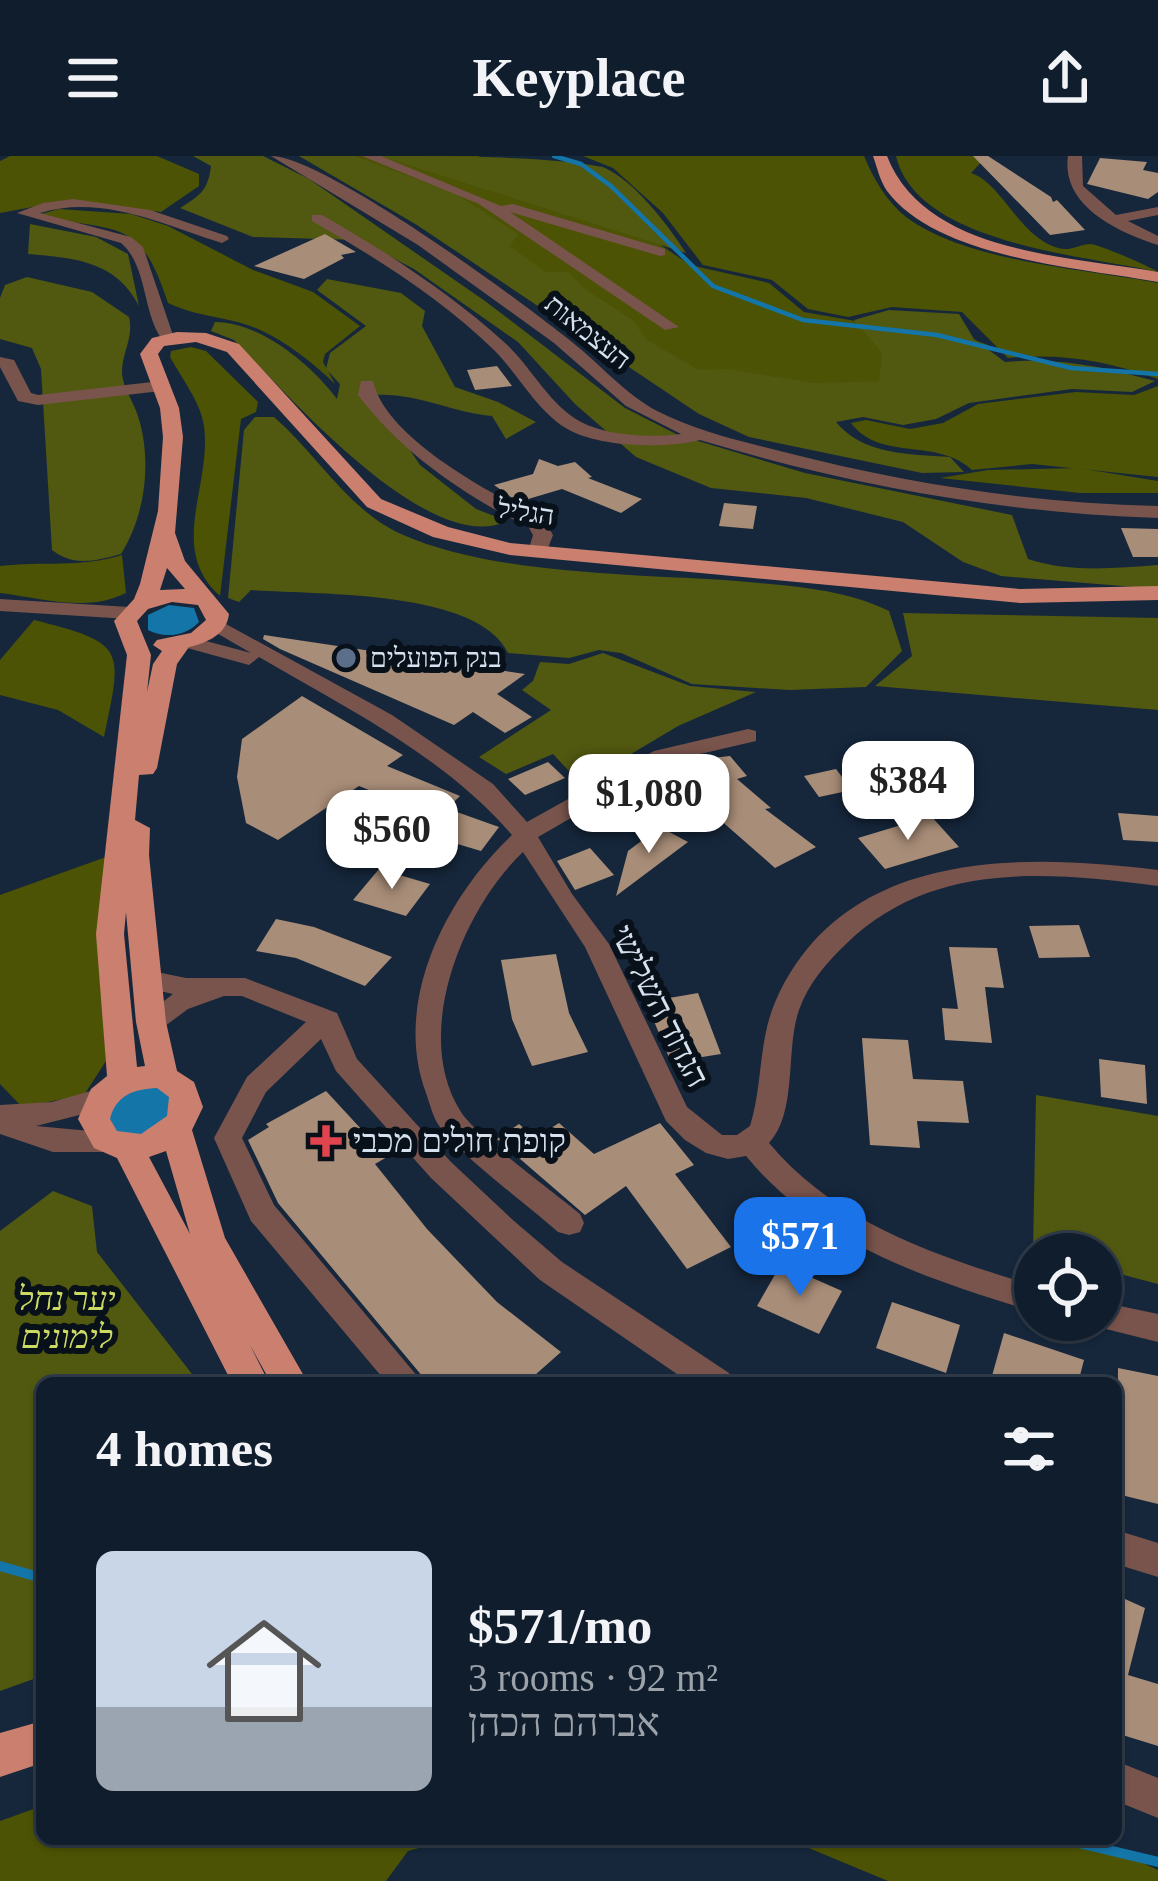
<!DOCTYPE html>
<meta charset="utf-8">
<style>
:root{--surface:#101d2d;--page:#1e2a39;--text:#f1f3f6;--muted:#9ca2aa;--line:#303b49;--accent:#1a73e8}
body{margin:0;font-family:"Times New Roman","Noto Sans Hebrew",serif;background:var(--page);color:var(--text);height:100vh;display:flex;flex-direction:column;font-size:45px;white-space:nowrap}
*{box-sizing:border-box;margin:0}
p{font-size:39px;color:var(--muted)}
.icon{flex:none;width:66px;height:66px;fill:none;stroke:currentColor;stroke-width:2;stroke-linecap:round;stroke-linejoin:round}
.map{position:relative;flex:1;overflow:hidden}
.panel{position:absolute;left:36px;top:1221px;width:1086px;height:468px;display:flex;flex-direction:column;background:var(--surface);border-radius:18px;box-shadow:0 3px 9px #0004,0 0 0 3px var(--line)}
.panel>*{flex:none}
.fabs{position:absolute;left:1014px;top:1077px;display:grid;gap:24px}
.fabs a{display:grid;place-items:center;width:108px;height:108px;border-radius:50%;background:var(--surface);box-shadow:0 3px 9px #0004,0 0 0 3px var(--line);font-size:60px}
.price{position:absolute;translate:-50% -102px;padding:0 27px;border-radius:24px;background:#fff;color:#222;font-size:39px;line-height:78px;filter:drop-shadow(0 3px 6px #0008)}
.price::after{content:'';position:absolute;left:50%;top:72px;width:36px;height:27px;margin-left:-18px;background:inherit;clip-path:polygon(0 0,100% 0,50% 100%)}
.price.selected{background:var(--accent);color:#fff}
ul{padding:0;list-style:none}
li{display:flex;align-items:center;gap:36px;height:300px;padding:0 60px}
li+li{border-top:3px solid var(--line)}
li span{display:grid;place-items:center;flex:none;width:336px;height:240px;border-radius:18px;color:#555}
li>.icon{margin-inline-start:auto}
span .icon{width:144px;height:144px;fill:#fffc;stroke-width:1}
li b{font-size:51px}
h2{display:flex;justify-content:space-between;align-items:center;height:144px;padding:0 60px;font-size:51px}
header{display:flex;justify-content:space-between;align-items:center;height:156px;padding:0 60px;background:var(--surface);font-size:54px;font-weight:700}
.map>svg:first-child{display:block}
.green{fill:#4c5304}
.forest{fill:#515810}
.water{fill:#1375a8}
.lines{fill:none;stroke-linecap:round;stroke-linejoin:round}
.stream-far1{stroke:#1375a8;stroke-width:4.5}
.stream{stroke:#1375a8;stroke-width:10}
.building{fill:#a88d78}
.minor{fill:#79544c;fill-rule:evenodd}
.major{fill:#cb806f;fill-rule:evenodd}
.service-dot{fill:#5c6f8a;stroke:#081019;stroke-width:4.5}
.health-dot{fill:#e0444e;stroke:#081019;stroke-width:4.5}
.labels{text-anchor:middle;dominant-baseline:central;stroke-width:12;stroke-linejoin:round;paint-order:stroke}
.far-street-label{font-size:27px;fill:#d5e1ee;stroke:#081019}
.far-poi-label{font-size:27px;fill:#d5e1ee;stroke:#081019;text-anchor:start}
.street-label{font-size:33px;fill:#d5e1ee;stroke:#081019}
.poi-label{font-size:33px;fill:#d5e1ee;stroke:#081019;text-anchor:start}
.park-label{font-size:33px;font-style:italic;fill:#ccda63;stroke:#081019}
</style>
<header><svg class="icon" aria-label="menu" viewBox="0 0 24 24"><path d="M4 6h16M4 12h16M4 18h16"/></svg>Keyplace<svg class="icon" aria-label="share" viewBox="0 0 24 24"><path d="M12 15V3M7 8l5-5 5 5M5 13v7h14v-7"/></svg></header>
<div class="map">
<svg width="1158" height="1725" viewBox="0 0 1158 1725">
<rect width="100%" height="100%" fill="#16273c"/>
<!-- green -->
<g class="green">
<polygon points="10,0 157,0 199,18 199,30 161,56 65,45 0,57 0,5"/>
<polygon points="332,0 478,0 630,68 690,109 769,127 804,156 867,167 940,171 988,189 986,217 972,241 714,232"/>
<path d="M583,0H864C873,22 887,46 906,61C966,106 1085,113 1158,127V223C1107,205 1062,197 1008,202L962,156L892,151L848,161L808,153L772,124L703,109L663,57L613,12Z"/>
<path d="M896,0H987L971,17C1003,27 1021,86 1063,93C1072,94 1082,88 1091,88C1101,89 1153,112 1158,116C1084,99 917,88 896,0Z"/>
<path d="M59,53L131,58L168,70L253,114L313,136L360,170L325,198L323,206L335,228C313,207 286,185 258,173C228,160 200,162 168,147C139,58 117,78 37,59Z"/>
<path d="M191,191L206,195L258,246L256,256L241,263L220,440C167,392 212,331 204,270C201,247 181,221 170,201L171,195Z"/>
<path d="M1158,230V321L1032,308L972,314C937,281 880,306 851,267L866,264L910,273L943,267L978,248L1076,236L1134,239Z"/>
<polygon points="1078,312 1158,325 1158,337 1080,337 940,322 988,314"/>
<path d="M122,399L126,437C85,457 43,442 0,437V410C43,405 80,412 122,399Z"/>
<path d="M34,464C126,487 123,492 104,581L58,554L0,539V504Z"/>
<polygon points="106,701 100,818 106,905 84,939 22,951 0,928 0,739"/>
<polygon points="42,1650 42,1683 451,1683 408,1695 386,1725 0,1725 0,1665"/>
<polygon points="787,1683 1091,1683 1158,1714 1158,1725 888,1725"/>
</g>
<!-- forest -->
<g class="forest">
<path d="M193,0H263L309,23L485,145L625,252L678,279L805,317L1012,359L1028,403C1071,417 1114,412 1158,409V433L1001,420L963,406L903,366L806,342L711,332L636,301L575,248L518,186L414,113L358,84L253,81L180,52C201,39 208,34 211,10Z"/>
<path d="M299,0H355L456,38L518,78L510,90L545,116H568L585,133L633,164L646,183L699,214L727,213L814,227L879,225L882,197L854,164L889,154L959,158L974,183L1005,206C1059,201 1104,211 1155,225L1132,236L1072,233L969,247L936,263L903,269L863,261L836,266C863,299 909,298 950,301L964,316L922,317L749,281L699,258L417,69Z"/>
<path d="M380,0C442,0 549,0 603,11C635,25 667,68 686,97Z"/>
<path d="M30,68L96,81L128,98L139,150C116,105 75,102 28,98Z"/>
<path d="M27,121L92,136L129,161C134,182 122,196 122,216C122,230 134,247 138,260C152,304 146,358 121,398C95,405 74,411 52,394L41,213L32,192L0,183V142L5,129Z"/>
<path d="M327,123L401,137L425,155L422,170L455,231L498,246L536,266L506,283L492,260C450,256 416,236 373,239L420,309L476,353L507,365C429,403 285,235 234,184L211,175L215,166C260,166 311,208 337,243L340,228L326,213L330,197L366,170L317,134Z"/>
<path d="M255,261H274C317,298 348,354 401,378C493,419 636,418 737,425C788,430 842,432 889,455L902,495L866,531L789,534L692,528L621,497L599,494L569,502L508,497C478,433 316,439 251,434L239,446L228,442L244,274Z"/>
<polygon points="903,457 1158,462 1158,554 875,530 912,500"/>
<polygon points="603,497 690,530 756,536 678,570 581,628 553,598 506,618 479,601 551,554 522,534 533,525 540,506 569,508"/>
<polygon points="1036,939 1158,960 1158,1128 1101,1113 1101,1098 1033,1095"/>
<polygon points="53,1035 92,1050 97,1096 199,1227 42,1227 42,1520 0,1535 0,1075"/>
</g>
<!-- water -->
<g class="water">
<path d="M169,449L194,452L199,466C186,480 165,483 148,474V459Z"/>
<polygon points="150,928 170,935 178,961 125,986 102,957 107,948"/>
</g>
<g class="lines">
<!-- stream-far1 -->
<polyline class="stream-far1" points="554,0 581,8 611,30 713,130 803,164 937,179 1071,212 1158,218"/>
<!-- stream -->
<g class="stream">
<polyline points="0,1410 42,1422"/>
<polyline points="1062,1683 1158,1706"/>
</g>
</g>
<!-- building -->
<g class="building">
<polygon points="973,0 988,0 1051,41 1053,46 1057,44 1085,74 1050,79"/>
<polygon points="1100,2 1147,6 1143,14 1158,17 1158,36 1148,43 1087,28"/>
<polygon points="325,78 356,96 341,99 344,102 304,123 254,110"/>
<polygon points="497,210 512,230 475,234 467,214"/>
<polygon points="539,303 558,310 575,306 592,321 588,322 642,343 621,357 562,333 518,346 494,329 533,318"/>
<polygon points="724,347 757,350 753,373 719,370"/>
<polygon points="1121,372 1158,373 1158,401 1133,401"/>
<polygon points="264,479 525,518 497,538 532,561 505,577 473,556 454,569 280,493 263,483"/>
<polygon points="302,540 403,599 387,610 460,640 437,662 359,630 278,684 246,667 237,621 242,583"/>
<polygon points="730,600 747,620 737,623 771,652 765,653 816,691 775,712 710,655 727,647 693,604"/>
<polygon points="548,606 565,622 525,639 508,623"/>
<polygon points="836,613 852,634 819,641 804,620"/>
<polygon points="454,655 499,671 481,695 434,681"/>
<polygon points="1118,657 1158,660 1158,686 1123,684"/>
<polygon points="931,660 959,691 885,713 858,682"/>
<polygon points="660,671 688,686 616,740 628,695"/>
<polygon points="590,692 614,719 575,734 557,705"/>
<polygon points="379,713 430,728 406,760 353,744"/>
<polygon points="276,763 314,771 392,801 365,830 296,802 256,795"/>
<polygon points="1079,769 1090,801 1039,802 1029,770"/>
<polygon points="949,791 997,792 1004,832 985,831 992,887 945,884 942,852 958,853"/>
<polygon points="556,798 569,857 588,896 532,910 512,863 501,804"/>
<polygon points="698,837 721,898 671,906 646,846"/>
<polygon points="862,882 908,884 913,923 963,925 969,967 917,965 920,992 870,989"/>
<polygon points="1099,903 1145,909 1147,948 1101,941"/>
<polygon points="326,935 387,1001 375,1008 427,1073 497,1146 561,1196 526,1227 428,1227 278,1047 248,984 269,971 266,968"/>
<polygon points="559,967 594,998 660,967 694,1009 675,1018 731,1091 687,1113 626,1030 585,1059 497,983 519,968 535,982"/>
<polygon points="781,1108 842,1135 819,1178 757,1150"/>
<polygon points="892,1146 960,1169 946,1217 876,1192"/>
<polygon points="1004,1177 1084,1204 1078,1227 990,1227"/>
<polygon points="1118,1212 1158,1220 1158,1348 1117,1338"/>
<polygon points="1116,1439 1145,1452 1128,1519 1158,1528 1158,1590 1116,1577"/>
</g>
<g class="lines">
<!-- minor -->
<g class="minor">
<path d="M271,0C324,0 524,147 572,186C601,209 625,238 657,255C698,276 744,286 788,297C909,328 1032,347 1158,350V362C1002,357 849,329 700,284C666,293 603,291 571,275C539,259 519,219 494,194C442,143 375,101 312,65V59H322C385,95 450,137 504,186C531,210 549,249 581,266C607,280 653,282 681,278L626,250L554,187L418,89Z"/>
<polygon points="362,0 381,0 501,50 513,48 665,93 665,99 660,100 510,56 679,171 665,174 479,48"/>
<path d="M1068,0H1082L1083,30L1116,59L1158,51V59L1128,65L1158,80V89C1118,76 1061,50 1068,0Z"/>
<path d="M73,43L150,54L227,80L229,83L222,87C164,69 102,38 40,57L131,81L143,91L175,185H163C142,157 148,110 121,87L17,57L43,47Z"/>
<polygon points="0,201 14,204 31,237 38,239 161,225 169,230 161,235 38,249 18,245 0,211"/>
<path d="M361,225H373C386,283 492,338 544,364L553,379L545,400L528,396L533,379L529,372C463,338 404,299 358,239Z"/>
<polygon points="0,443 129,451 139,457 129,463 0,455"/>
<path d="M215,462L392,559L493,628L527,666L654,595L748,573L756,575V585L670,605L538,681L572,738L609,788L687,951L722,979H737L750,970C763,929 758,884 776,844C844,692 1020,697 1158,714V730C1048,716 932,704 846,788C826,807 808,828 799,854C785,894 798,955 769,987C837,1068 937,1100 1035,1130V1156C928,1123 819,1089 746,1000L728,1003L706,997L685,984L666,965L585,791L523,696C463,753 411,878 461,956C476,980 554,1036 580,1058L584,1067L580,1076L569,1079L558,1076C526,1047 464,1003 440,971C433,962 430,948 426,937C392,846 446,741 512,679C444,600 348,553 259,501L249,509L180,490V482L187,480L251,497L208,472V464Z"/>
<polygon points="147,814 186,822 245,822 337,857 357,903 451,1006 514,1065 562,1106 729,1217 733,1227 690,1227 540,1124 431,1022 336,915 321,883 266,936 242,982 274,1049 423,1227 387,1227 251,1065 214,982 247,921 306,866 242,840 224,840 188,853 161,873 141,873 137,866 173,838 138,830 134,823"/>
<polygon points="101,932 111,935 115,943 111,951 36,970 112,977 122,980 127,988 122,996 53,996 0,978 0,949 52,946"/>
<polygon points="1101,1146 1158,1158 1158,1186 1090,1169 1088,1164 1101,1164"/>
<polygon points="1116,1374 1158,1387 1158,1421 1116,1408"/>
<polygon points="1116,1605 1158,1622 1158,1662 1116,1645"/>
</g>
<!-- major -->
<g class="major">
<path d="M873,0H887C925,98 1069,100 1158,116V126C1080,112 937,102 887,35C880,25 877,11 873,0Z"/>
<path d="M177,176L206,177L239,188L381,343L448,371L510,387L1020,433L1158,430V444L1020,447L510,399L433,381L367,351L227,196L196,186L164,190L158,198L179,252L183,281L175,377L185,405L229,458C227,478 207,487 189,491L177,508L157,612L153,618L139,619L135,664L150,672L149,699L166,866L177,915L194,926L203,951L192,974L225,1082L308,1227H271L250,1189L269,1227H232L117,1002L94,992L78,963L91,933L107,920L96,778L127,499L114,465L134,443L140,428L158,355L163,281L160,252L140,198L152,182ZM167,412L185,433L160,434ZM172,446L198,449L206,464L191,477L157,484L153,489L162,495L153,508L147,536L151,499L137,465L148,453ZM126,756L136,866L145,910L137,911L124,778ZM157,932L169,941L167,960L141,978L117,975L110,963C116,939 134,933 157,932ZM166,995L190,1078L149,1001Z"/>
<polygon points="42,1565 42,1607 0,1621 0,1577"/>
</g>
</g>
<!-- markers -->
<circle class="service-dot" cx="346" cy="502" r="12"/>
<path class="health-dot" d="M320 967h12v12h12v12h-12v12h-12v-12h-12v-12h12z"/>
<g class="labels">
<!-- far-street labels -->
<g class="far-street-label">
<text transform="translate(588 176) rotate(39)">העצמאות</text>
<text transform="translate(526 356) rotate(8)">הגליל</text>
</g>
<!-- far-poi labels -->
<g class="far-poi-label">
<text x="370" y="502">בנק הפועלים</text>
</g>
<!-- street labels -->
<g class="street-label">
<text transform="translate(660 850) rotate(63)">הגדוד השלישי</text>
</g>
<!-- poi labels -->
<g class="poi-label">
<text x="353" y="985">קופת חולים מכבי</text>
</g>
<!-- park labels -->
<g class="park-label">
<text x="67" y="1143">יער נחל<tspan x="67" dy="38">לימונים</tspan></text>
</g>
</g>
</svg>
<div class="fabs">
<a><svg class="icon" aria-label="locate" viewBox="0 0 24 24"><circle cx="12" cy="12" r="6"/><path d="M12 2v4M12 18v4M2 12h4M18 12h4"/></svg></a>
</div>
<b class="price" style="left:908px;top:687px">$384</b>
<b class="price" style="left:649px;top:700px">$1,080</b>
<b class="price" style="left:392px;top:736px">$560</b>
<b class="price selected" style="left:800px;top:1143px">$571</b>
<section class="panel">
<h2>4 homes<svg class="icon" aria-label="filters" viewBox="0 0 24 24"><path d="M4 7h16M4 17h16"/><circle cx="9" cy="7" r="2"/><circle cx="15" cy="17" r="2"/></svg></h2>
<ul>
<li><span style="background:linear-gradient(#c9d6e8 65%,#9aa5b1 0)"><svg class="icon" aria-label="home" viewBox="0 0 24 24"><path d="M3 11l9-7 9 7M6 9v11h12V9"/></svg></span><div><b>$571/mo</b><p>3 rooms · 92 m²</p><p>אברהם הכהן</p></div></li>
</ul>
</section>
</div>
